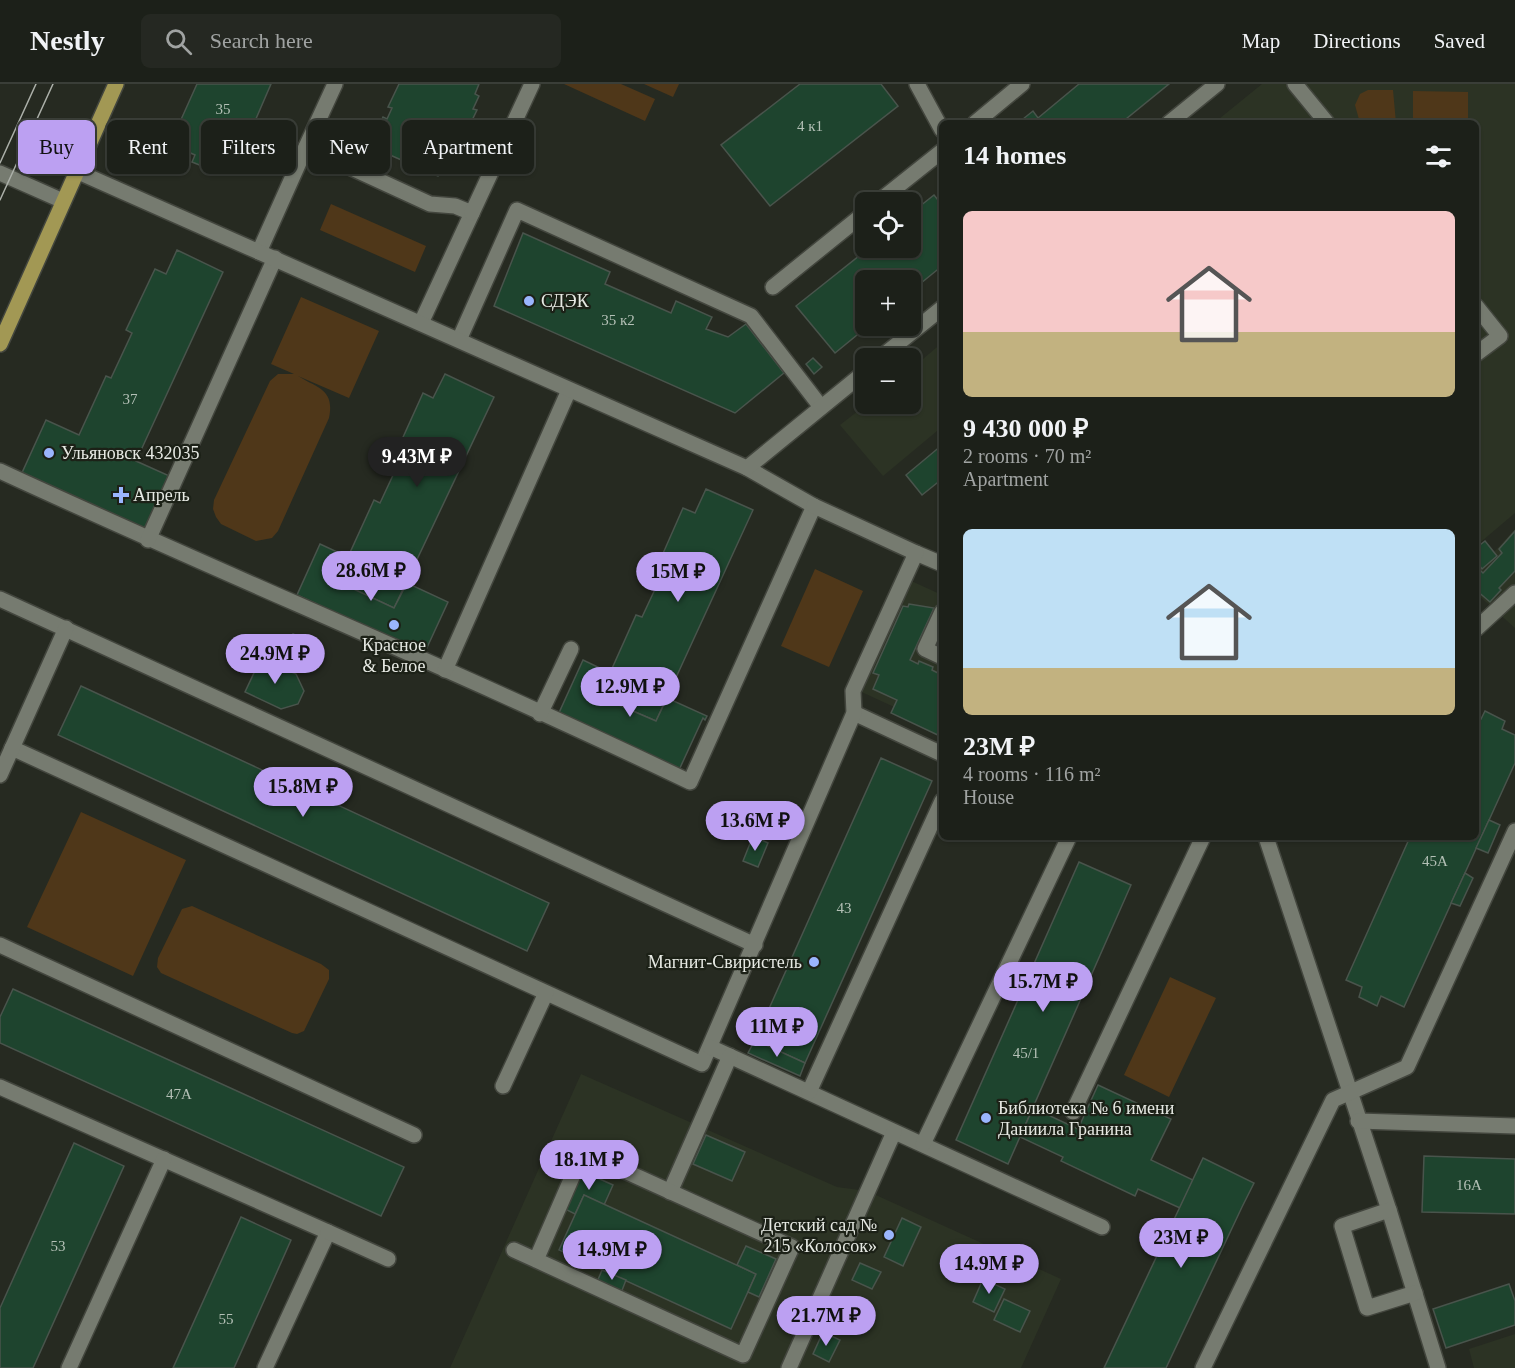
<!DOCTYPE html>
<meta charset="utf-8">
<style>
:root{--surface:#1c2019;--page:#252822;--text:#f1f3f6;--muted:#a0a3a2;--line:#3a3e38;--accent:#bca0f2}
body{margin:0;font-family:"Times New Roman",serif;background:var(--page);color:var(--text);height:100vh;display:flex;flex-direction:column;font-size:22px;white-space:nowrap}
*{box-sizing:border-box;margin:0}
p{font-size:20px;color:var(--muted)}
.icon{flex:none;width:33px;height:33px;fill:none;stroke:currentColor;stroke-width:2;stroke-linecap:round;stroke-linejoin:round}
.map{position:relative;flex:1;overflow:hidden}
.drawer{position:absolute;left:939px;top:36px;width:540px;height:720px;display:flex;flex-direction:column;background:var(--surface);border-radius:9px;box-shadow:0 2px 4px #0004,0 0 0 2px var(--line)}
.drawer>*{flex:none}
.banner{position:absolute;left:18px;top:36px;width:570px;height:54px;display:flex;gap:12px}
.tools{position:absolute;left:855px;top:108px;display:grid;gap:12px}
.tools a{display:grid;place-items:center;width:66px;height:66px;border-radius:9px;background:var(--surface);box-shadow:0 2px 4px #0004,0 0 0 2px var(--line);font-size:30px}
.price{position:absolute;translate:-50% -51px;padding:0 14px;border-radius:21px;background:var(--accent);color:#111;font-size:20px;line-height:39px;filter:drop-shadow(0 2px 3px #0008)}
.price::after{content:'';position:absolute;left:50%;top:36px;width:18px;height:14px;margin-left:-9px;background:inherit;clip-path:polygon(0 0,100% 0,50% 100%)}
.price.active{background:#222;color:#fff}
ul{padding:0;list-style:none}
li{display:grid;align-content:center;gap:12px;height:318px;padding:0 24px}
li span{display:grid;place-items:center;height:186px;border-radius:9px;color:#555}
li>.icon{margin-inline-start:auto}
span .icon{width:108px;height:108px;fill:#fffc;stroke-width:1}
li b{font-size:26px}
h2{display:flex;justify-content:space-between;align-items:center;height:72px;padding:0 24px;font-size:26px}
.pill{padding:0 21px;border-radius:9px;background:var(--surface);box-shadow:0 2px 4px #0004,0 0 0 2px var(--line);font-size:21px;line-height:54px}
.pill.active{background:var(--accent);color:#111}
header{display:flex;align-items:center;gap:36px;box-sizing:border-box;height:84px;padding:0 30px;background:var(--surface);border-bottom:2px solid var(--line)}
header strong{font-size:28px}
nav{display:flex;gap:33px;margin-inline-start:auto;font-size:21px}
.search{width:420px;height:54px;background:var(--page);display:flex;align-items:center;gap:15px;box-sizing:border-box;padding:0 21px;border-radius:9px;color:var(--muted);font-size:22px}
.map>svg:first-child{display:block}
.built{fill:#2c3324}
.green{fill:#4f3719}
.building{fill:#1e442e;stroke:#49544c;stroke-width:1.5}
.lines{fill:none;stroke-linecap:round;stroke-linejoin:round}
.lane-casing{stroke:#43463e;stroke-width:18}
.street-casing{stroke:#43463e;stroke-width:18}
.secondary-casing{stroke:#43463e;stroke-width:18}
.primary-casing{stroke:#43463e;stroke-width:18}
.lane{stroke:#767b70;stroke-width:15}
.street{stroke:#767b70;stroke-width:15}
.secondary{stroke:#767b70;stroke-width:15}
.primary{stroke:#a29854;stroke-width:15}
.tram{stroke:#acb0a9;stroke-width:1.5}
.poi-dot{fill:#9ab5fd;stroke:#1c2117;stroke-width:2}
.labels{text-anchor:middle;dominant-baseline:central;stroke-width:4.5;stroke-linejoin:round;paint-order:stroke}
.number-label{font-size:15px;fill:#b4c0b6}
.poi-label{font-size:18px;fill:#e6e9e3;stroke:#1c2117;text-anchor:start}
</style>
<header>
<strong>Nestly</strong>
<div class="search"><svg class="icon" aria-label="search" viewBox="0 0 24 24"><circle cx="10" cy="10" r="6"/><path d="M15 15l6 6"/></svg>Search here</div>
<nav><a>Map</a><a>Directions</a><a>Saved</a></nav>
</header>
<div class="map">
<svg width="1515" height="1284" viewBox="0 0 1515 1284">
<rect width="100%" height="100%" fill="#262a21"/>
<!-- built -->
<g class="built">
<polygon points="1262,0 1515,0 1515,429 1476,462 1476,39 1214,39"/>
<polygon points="942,259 942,350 937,347 883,392 840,341 867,320 910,320 911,285"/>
<polygon points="1515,445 1515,544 1476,509 1476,488"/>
<polygon points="907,495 942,511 942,645 855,605"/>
<polygon points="581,990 837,1103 867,1107 1061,1195 1021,1284 450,1284"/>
<polygon points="1515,1250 1515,1284 1474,1284 1469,1265"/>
</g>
<!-- green -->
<g class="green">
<polygon points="564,0 621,0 655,15 645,37"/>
<polygon points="644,0 679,0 673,13"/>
<polygon points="1368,6 1393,6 1396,39 1360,39 1355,21 1360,10"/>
<polygon points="1413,7 1468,8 1468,39 1413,39"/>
<polygon points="331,120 426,162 415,188 320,146"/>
<path d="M301,213L379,247L349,314L298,292C317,304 335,305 329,334L278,447L272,454L256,457L221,440L216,433L213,425L214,416L270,297L278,290H294L271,280Z"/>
<polygon points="815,485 863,507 829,583 781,562"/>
<polygon points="81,728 186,776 133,892 27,843"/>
<polygon points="192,822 321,880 329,886 329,895 304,947 297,950 292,949 161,889 157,883 158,874 182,825"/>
<polygon points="1170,893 1216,914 1169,1013 1124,991"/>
</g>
<!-- building -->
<g class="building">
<polygon points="197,0 271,0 233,88 210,77 207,84 192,78 195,71 170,60"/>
<polygon points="399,0 479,0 475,10 479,12 473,25 477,26 462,57 459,56 453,68 450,67 438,92 374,64 380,49 377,47 383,33 387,35 392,24 388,23"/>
<polygon points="800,0 881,0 898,22 770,122 721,61"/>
<polygon points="1079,0 1169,0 1121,39 1018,39 1033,27 1038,34"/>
<polygon points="934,111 942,121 942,182 910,208 910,196 866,196 866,242 868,242 835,269 796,222 869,164 910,164 910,130"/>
<polygon points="523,149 610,188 605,200 671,229 676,217 712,233 706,245 728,253 746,240 784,289 735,329 494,222"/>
<polygon points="177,166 223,188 136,377 174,394 148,449 21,391 46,336 79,351 106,292 111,294 132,249 126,246 155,185 166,190"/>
<polygon points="813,274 822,283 814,290 806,280"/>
<polygon points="445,290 494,313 394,524 349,503 361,479 348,473 374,416 380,419 401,374 395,371 423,309 433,314"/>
<polygon points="942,361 942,395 922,411 906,391"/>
<polygon points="706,405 753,426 656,637 612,618 623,595 610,589 636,531 642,533 664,486 657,483 683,424 695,429"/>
<polygon points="1515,447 1515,487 1499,504 1501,506 1490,518 1476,506 1476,491 1480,486 1483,489 1502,469 1499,465"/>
<polygon points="1485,457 1497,472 1482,485 1476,477 1476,464"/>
<polygon points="320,460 361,479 349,503 394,524 407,499 448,518 424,570 297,511"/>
<polygon points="909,520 934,524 910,576 918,580 919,577 933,583 932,586 942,591 942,653 891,629 897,616 873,605 879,591 873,589 903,522 908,523"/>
<polygon points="293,550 318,561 312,573 288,562"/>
<polygon points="261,574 296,590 304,607 298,620 281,625 245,608"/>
<polygon points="583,576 623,595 612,618 656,637 667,614 707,632 705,636 703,634 679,686 558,631"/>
<polygon points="81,602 549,819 527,867 58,651"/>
<polygon points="1485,627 1505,637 1502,645 1515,651 1515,679 1404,923 1381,912 1377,922 1359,913 1362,903 1346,896 1410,753 1476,753 1476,633 1481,635"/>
<polygon points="881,674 932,697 805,979 755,956"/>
<polygon points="1489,736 1500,741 1488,769 1476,764"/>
<polygon points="753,752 768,759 758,783 743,777"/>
<polygon points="1079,778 1131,801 1008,1080 956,1056"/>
<polygon points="1465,789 1473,794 1460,822 1451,819"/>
<polygon points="13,905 404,1083 381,1132 0,959 0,933"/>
<polygon points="755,956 805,979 800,992 748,969"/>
<polygon points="1098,1001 1171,1035 1151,1076 1193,1096 1180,1124 1138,1105 1135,1112 1061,1077 1063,1073 1020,1053 1033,1024 1078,1045"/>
<polygon points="706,1051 745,1068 732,1097 693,1080"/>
<polygon points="74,1059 124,1082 33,1284 0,1284 0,1224"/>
<polygon points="1424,1072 1515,1075 1515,1130 1422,1128"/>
<polygon points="1203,1074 1254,1099 1242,1123 1166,1284 1104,1284"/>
<polygon points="582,1087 613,1101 604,1121 584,1111 575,1130 565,1125"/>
<polygon points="584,1111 756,1190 731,1245 559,1166"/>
<polygon points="241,1133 291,1156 272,1199 234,1284 173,1284"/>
<polygon points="902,1134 921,1143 903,1182 884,1173"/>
<polygon points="746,1162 776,1175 759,1213 748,1208 756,1190 737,1181"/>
<polygon points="860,1179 881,1188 872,1205 852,1196"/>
<polygon points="602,1186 626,1196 621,1209 597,1198"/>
<polygon points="983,1195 1005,1205 994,1228 973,1218"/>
<polygon points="1509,1200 1515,1217 1515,1241 1446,1264 1433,1225"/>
<polygon points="1004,1215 1030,1227 1020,1248 994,1236"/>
<polygon points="823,1248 840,1256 829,1278 813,1270"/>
</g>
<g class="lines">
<defs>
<g id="lane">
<polyline points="335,0 306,63 430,120 455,122 472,129 421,239"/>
<polyline points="917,0 942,46"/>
<polyline points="1295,0 1327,39"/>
<polyline points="975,39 1022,0"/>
<polyline points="878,118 942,67"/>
<polyline points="472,129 532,0"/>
<polyline points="259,168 306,63"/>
<polyline points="773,203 866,128"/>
<polyline points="1476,222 1500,252 1476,270"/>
<polyline points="459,256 517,126 751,232 821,323"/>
<path d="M0,387C229,493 463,589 690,698L814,422L747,384"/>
<polyline points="148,456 275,174"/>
<polyline points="916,469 942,480"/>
<polyline points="0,515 755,861"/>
<polyline points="942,528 925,565 942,573"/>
<polyline points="1476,545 1515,509"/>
<polyline points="445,586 569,306"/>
<polyline points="854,629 942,670"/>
<polyline points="540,630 571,565"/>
<polyline points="12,664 702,980 854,629 853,607 916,469 814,422"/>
<polyline points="0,691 66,544"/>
<polyline points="1266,753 1389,1126 1438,1284"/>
<polyline points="0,861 414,1051"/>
<polyline points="710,963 1102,1143"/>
<polyline points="503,1002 546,909"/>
<polyline points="0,1003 328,1148 265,1284"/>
<polyline points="809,1008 942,717"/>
<polyline points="1073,1028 1203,753"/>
<polyline points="1358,1037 1515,1042"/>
<polyline points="923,1060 1069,753"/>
<polyline points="670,1108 730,972"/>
<polyline points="1389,1126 1342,1142 1367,1224 1415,1209"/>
<polyline points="328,1148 388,1175"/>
<polyline points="514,1166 536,1176 743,1271 792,1163 583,1068 536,1176"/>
<polyline points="69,1284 164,1075"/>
<polyline points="789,1284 894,1048"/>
<polyline points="1203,1284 1333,1016 1407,983 1515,747"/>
</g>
<g id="street">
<polyline points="1169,39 1217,0"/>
<polyline points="76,87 747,384 866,287"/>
<polyline points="880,274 942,224"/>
</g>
<polyline id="secondary" points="0,89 63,117"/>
<polyline id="primary" points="0,260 116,0"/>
</defs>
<!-- lane casing -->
<use href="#lane" class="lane-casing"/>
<!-- street casing -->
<use href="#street" class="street-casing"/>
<!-- secondary casing -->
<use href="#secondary" class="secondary-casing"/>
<!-- primary casing -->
<use href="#primary" class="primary-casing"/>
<!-- lane -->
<use href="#lane" class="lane"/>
<!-- street -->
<use href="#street" class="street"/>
<!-- secondary -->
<use href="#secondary" class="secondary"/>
<!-- primary -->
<use href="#primary" class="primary"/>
<!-- tram -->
<g class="tram">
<polyline points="0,79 36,0"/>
<polyline points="0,116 53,0"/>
</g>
</g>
<!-- markers -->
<g class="poi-dot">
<circle cx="529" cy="217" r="6"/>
<circle cx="49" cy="369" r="6"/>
<path d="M118 402h6v6h6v6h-6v6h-6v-6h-6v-6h6z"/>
<circle cx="394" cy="541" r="6"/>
<circle cx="814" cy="878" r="6"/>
<circle cx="986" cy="1034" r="6"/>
<circle cx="889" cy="1151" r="6"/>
</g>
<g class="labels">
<!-- number labels -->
<g class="number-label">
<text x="223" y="25">35</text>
<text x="810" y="42">4 к1</text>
<text x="618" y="236">35 к2</text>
<text x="130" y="315">37</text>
<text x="1435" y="777">45А</text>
<text x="844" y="824">43</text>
<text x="1026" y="969">45/1</text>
<text x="179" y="1010">47А</text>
<text x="1469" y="1101">16А</text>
<text x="58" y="1162">53</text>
<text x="226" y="1235">55</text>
</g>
<!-- poi labels -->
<g class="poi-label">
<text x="541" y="217">СДЭК</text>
<text x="61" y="369">Ульяновск 432035</text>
<text x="133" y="411">Апрель</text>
<text x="394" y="561" text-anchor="middle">Красное<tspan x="394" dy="21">&amp; Белое</tspan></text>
<text x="802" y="878" text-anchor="end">Магнит-Свиристель</text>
<text x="998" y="1024">Библиотека № 6 имени<tspan x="998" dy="21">Даниила Гранина</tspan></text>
<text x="877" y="1141" text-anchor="end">Детский сад №<tspan x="877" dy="21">215 «Колосок»</tspan></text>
</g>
</g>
</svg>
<div class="tools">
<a><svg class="icon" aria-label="locate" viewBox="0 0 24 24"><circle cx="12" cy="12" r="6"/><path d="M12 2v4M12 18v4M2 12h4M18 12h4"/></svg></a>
<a>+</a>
<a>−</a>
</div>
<b class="price active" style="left:417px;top:404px">9.43M ₽</b>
<b class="price" style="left:371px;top:518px">28.6M ₽</b>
<b class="price" style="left:678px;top:519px">15M ₽</b>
<b class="price" style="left:275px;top:601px">24.9M ₽</b>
<b class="price" style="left:630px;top:634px">12.9M ₽</b>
<b class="price" style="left:303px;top:734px">15.8M ₽</b>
<b class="price" style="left:755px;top:768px">13.6M ₽</b>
<b class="price" style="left:1043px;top:929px">15.7M ₽</b>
<b class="price" style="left:777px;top:974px">11M ₽</b>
<b class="price" style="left:589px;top:1107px">18.1M ₽</b>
<b class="price" style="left:1181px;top:1185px">23M ₽</b>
<b class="price" style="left:612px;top:1197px">14.9M ₽</b>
<b class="price" style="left:989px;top:1211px">14.9M ₽</b>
<b class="price" style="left:826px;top:1263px">21.7M ₽</b>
<div class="banner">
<a class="pill active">Buy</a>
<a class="pill">Rent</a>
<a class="pill">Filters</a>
<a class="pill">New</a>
<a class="pill">Apartment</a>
</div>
<section class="drawer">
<h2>14 homes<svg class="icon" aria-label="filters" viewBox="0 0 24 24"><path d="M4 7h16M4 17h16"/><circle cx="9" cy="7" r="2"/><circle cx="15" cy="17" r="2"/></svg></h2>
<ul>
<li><span style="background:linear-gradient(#f6c9c9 65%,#c2b280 0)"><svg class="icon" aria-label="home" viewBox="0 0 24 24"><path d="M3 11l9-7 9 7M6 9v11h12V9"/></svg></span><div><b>9 430 000 ₽</b><p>2 rooms · 70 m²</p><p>Apartment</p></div></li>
<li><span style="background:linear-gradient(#bfe0f5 75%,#c2b280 0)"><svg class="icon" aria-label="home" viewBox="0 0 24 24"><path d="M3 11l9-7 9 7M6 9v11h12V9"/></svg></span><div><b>23M ₽</b><p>4 rooms · 116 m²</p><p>House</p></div></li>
</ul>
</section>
</div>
